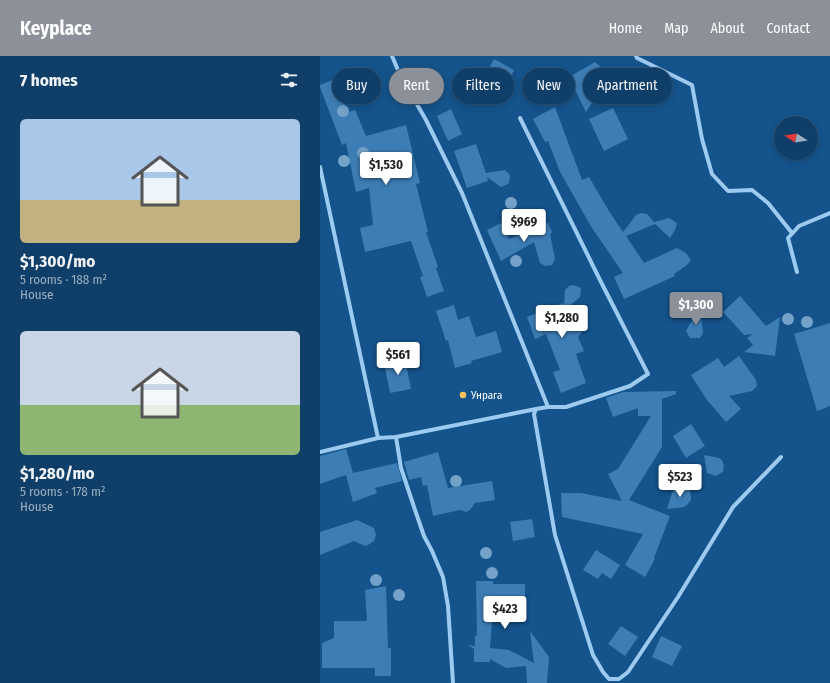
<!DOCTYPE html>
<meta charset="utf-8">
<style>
:root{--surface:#0f3e68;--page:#1d4971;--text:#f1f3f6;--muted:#9baec0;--line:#2f577c;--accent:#8c9099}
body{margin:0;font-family:"Fira Sans Condensed",sans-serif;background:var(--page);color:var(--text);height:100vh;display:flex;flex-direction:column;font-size:15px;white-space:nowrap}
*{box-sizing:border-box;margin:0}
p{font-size:13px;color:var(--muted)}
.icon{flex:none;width:22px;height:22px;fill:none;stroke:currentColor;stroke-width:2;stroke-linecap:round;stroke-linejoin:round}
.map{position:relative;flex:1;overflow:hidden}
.drawer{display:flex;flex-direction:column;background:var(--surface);width:320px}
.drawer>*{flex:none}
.guide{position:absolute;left:12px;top:12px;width:380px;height:36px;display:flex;gap:8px}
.needle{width:26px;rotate:282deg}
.fabs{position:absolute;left:454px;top:60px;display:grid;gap:8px}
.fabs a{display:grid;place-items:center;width:44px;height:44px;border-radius:50%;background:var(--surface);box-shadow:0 2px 6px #0003,0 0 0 1px var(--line);font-size:20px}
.price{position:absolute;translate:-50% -34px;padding:0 9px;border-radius:4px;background:#fff;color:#222;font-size:13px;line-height:26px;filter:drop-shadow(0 1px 2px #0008)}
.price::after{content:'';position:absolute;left:50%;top:24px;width:12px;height:9px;margin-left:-6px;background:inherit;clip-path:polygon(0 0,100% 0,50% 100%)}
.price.on{background:var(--accent);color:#fff}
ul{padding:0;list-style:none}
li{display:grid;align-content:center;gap:8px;height:212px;padding:0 20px}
li span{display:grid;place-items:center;height:124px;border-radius:6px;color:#555}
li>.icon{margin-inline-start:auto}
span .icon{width:72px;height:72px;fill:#fffc;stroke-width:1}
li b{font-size:17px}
h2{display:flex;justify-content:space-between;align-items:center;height:48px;padding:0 20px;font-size:17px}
.pill{padding:0 14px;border-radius:18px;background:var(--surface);box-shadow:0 2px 6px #0003,0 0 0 1px var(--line);font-size:14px;line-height:36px}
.pill.on{background:var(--accent);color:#fff}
header{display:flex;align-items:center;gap:24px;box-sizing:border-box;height:56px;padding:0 20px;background:var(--accent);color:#fff}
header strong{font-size:19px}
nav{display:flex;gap:22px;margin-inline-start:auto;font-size:14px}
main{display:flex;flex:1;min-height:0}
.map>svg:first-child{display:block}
.building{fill:#3d7db5}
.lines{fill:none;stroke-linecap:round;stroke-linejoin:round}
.minor{stroke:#9ccaf0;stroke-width:4}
.tree{fill:#74a2c9}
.poi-dot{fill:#ffc15b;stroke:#14538b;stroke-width:1.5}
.labels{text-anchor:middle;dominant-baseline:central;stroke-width:3.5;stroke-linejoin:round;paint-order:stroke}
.poi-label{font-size:11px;fill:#fff;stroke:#14538b;text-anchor:start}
</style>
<header>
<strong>Keyplace</strong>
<nav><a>Home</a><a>Map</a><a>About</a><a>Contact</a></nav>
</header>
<main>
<section class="drawer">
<h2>7 homes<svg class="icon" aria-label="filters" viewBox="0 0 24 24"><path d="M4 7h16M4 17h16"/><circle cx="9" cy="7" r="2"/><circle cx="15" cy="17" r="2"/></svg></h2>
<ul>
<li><span style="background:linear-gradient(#a9c7e8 65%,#c2b280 0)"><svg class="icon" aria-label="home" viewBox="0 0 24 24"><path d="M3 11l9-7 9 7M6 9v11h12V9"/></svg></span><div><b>$1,300/mo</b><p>5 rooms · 188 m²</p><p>House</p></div></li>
<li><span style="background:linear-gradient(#c9d6e8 60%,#8fb573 0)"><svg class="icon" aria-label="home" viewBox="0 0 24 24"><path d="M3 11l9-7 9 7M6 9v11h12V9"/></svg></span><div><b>$1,280/mo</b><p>5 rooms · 178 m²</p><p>House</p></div></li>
</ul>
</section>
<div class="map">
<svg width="510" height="627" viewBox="0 0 510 627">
<rect width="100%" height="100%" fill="#14538b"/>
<!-- building -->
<g class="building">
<polygon points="174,3 194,14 182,41 161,28"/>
<polygon points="275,6 289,18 287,24 266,56 249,21"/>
<polygon points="15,23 28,56 35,54 46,80 86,69 100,127 96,128 108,176 106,176 118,211 116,212 124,235 107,241 100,221 103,220 91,185 45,196 40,172 53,169 49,132 36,136 26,87 22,89 0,31 0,29"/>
<polygon points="235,51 262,124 269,121 289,155 303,176 316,159 321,157 327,158 334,166 349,162 357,167 355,174 350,182 335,168 306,180 324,207 357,192 366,197 371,204 367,209 354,218 355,220 304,243 294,221 303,217 272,172 240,116 228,85 225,86 213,63"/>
<polygon points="293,52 308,83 284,95 269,63"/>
<polygon points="131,53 142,78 128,85 117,60"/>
<polygon points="156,88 166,117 185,114 189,118 190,121 189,126 188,128 181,131 167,121 168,125 147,132 134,95"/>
<polygon points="181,167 189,183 228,167 232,176 230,178 235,203 232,209 225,210 220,207 214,186 181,205 167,174"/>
<polygon points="253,229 261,232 260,241 247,252 263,272 262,276 258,281 264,295 256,298 266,327 241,337 233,316 240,314 226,278 215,283 207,261 243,247 244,249 245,234 249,230"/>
<polygon points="420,240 446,270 460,261 455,300 424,296 433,289 427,282 433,278 424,279 403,256"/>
<polygon points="134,249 138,264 149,260 156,281 176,275 182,296 151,305 152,307 135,312 128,284 126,285 116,255"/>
<polygon points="380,250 383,277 380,282 370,282 366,275"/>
<polygon points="510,267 510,350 497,355 474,278"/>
<polygon points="419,300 436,324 437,330 432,335 409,340 421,353 406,366 387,344 371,319 398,302 404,311"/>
<polygon points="85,303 91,333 70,337 64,307"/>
<polygon points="356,335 356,338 342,343 342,391 309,444 350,460 334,502 335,503 325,521 305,509 323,478 242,461 241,437 261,437 302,445 288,418 298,413 331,360 318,360 318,352 293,361 286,342 303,336"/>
<polygon points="371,368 385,390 366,402 353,380"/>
<polygon points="26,393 33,417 77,407 82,425 55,432 57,437 33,446 26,419 0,428 0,400"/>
<polygon points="118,396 128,432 172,425 175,444 155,447 150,454 146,456 140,454 113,460 107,429 103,430 101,421 89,424 84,406"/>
<polygon points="384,399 399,402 402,404 404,410 403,416 396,420 387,417"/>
<polygon points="360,431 370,433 371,444 367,449 364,451 347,453 352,437 354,434"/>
<polygon points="212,463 215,481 193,485 190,466"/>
<polygon points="37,464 54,472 56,479 54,485 48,489 45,490 34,485 0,499 0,476"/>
<polygon points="276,494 300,509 291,523 282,517 278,523 263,514"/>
<polygon points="156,525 173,525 173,528 205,528 205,554 173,553 170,592 189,594 214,607 210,575 229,601 227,627 207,627 206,610 186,612 170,603 170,606 154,606 154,593 148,589 155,590 155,579 157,580"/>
<polygon points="66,530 68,592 71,592 71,620 55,620 55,612 2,612 2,587 14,582 14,565 47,565 45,534"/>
<polygon points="301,570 318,581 305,600 288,588"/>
<polygon points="341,580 362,590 352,610 332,601"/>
</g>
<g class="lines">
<!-- minor -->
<g class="minor">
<polyline points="72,0 80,19 106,64 142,137 228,351"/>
<polyline points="316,0 317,2 372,29 382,83 392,118 408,135 432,134 448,147 472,177"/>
<polyline points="0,111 58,382"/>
<polyline points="477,216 468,182 479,170 510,157"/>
<polyline points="216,353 214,358 235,479 273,599 283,616 289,623 299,623 308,616 358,541 413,451 461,401"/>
<polyline points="76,381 81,412 94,451 104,480 112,495 123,521 128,550 133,627"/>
<polyline points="0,396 58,382 76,381 216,353 228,351 246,351 310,330 328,318 280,224 200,62"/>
</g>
</g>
<!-- trees -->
<g class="tree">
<circle cx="23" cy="55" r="6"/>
<circle cx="43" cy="97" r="6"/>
<circle cx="24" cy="105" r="6"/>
<circle cx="191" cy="147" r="6"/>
<circle cx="196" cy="205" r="6"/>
<circle cx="468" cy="263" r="6"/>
<circle cx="487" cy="266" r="6"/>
<circle cx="136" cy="425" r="6"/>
<circle cx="166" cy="497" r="6"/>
<circle cx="172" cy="517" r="6"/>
<circle cx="56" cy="524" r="6"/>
<circle cx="79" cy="539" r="6"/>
</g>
<!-- markers -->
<circle class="poi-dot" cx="143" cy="339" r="4"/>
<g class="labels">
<!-- poi labels -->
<g class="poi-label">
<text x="151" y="339">Унрага</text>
</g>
</g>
</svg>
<div class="fabs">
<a><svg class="needle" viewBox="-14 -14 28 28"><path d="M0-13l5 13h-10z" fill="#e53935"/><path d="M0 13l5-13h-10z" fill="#9baec0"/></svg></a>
</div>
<b class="price" style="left:66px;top:130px">$1,530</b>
<b class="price" style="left:204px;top:187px">$969</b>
<b class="price on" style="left:376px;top:270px">$1,300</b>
<b class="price" style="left:242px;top:283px">$1,280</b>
<b class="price" style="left:78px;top:320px">$561</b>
<b class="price" style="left:360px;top:442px">$523</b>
<b class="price" style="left:185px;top:574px">$423</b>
<div class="guide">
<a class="pill">Buy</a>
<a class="pill on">Rent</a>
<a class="pill">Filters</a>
<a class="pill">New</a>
<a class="pill">Apartment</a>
</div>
</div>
</main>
